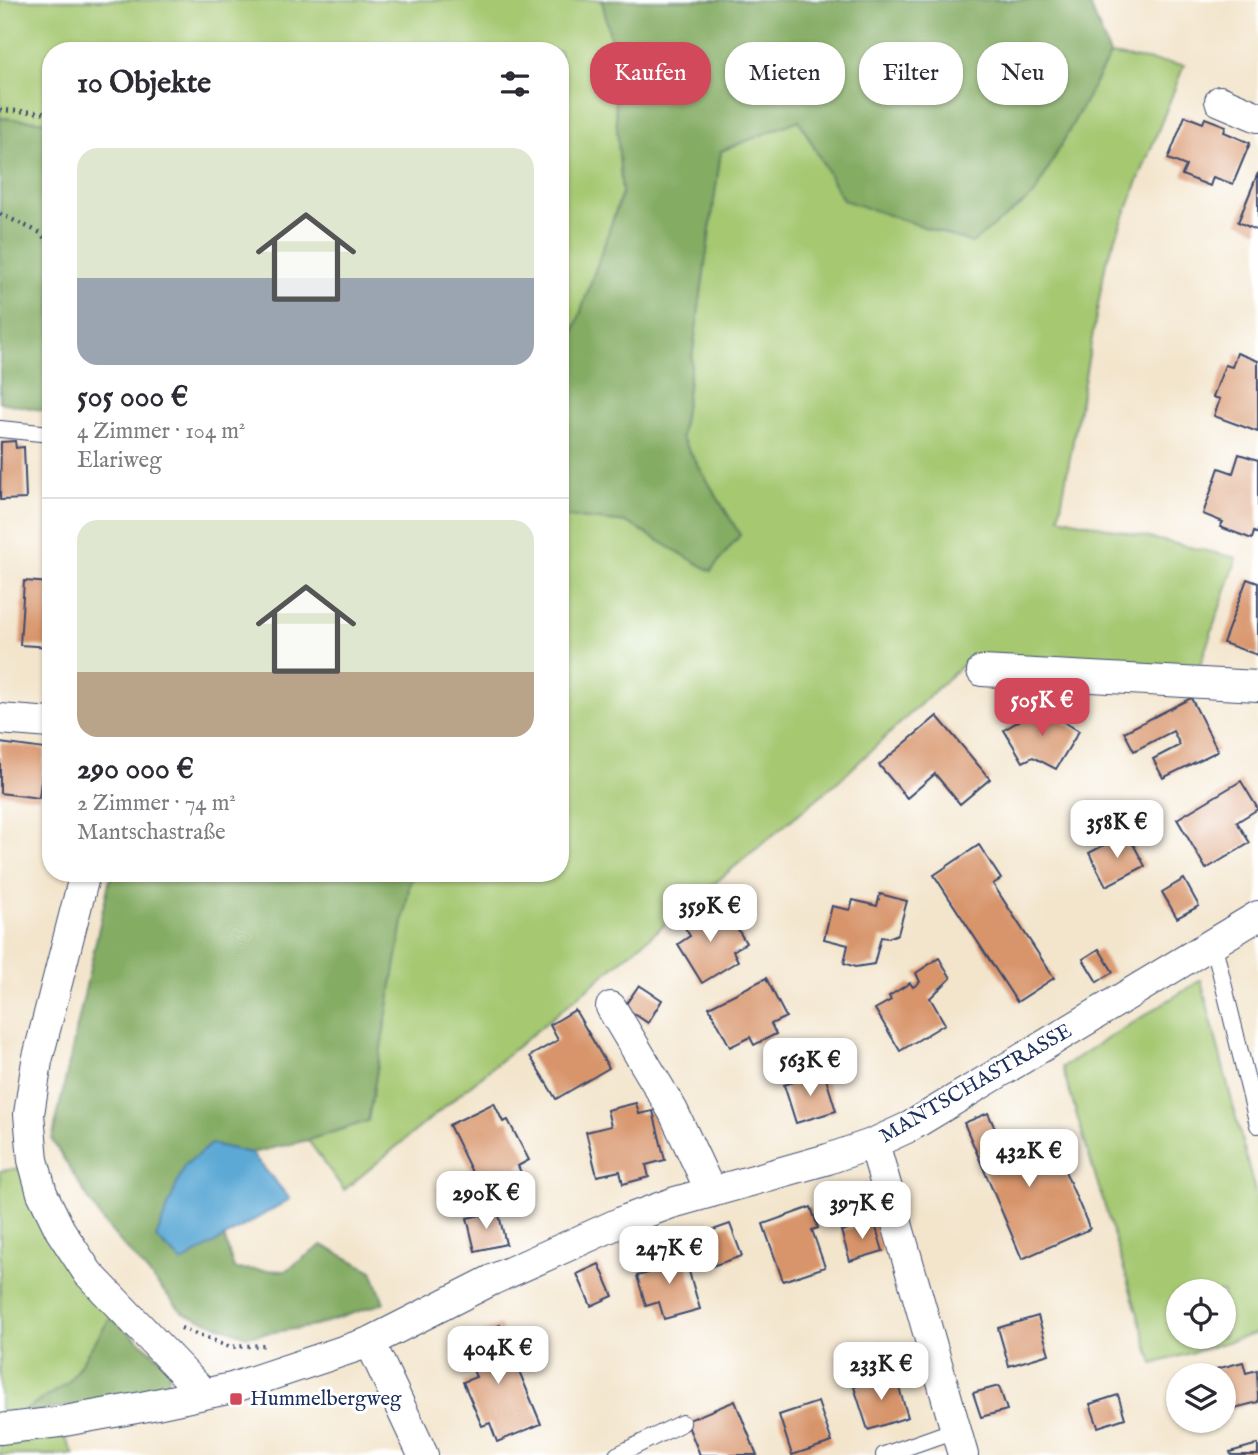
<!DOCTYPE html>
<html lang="de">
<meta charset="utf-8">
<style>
:root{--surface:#fff;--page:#f2f2f3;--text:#2b2b33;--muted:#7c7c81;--line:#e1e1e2;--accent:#d1495b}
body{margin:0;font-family:"IM FELL English",serif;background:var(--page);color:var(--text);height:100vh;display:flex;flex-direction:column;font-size:26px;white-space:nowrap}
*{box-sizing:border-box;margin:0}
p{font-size:23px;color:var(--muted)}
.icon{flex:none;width:38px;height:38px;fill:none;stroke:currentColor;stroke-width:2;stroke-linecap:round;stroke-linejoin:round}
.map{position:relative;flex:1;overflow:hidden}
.side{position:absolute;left:42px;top:42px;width:527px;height:840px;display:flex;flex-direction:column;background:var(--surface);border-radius:28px;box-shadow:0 2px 5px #0004}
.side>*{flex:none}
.top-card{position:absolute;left:590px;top:42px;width:562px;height:63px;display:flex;gap:14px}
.tools{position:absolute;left:1166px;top:1279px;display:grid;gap:14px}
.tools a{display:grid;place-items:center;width:70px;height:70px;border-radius:50%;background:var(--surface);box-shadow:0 2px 5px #0004;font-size:35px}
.price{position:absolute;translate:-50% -60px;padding:0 16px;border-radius:14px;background:#fff;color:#222;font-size:23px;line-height:46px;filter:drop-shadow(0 2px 4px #0008)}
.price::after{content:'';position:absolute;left:50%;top:42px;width:21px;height:16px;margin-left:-10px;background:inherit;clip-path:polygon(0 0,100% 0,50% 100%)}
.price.current{background:var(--accent);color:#fff}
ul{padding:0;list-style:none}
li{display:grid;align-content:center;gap:14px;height:371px;padding:0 35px}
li+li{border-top:2px solid var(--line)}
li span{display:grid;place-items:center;height:217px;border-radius:21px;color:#555}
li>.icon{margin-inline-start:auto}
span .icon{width:126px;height:126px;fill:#fffc;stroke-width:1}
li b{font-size:30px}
h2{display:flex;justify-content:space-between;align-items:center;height:84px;padding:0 35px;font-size:30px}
.tag{padding:0 24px;border-radius:28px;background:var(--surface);box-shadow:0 2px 5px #0004;font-size:24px;line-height:63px}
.tag.current{background:var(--accent);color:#fff}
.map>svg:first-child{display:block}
.green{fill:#a5c871;stroke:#607c68;stroke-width:2;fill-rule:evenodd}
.forest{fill:#84ac63;stroke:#506e60;stroke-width:2}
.water{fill:#5ca9d5;stroke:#3c6c9a;stroke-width:2}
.building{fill:#d8956c}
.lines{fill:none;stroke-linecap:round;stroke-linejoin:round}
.lane-casing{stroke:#3b4a6e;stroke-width:18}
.street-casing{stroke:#3b4a6e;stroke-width:32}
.path{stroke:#3b4a6e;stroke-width:4.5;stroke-dasharray:2 5;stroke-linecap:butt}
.lane{stroke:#fff;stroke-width:16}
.street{stroke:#fff;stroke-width:30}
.poi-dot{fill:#d1495b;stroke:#fff;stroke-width:2.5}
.labels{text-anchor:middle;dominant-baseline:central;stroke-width:6;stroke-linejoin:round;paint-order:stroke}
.street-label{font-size:21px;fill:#1b2f5e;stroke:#fff}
.poi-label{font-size:21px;fill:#1b2f5e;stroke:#fff;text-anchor:start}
</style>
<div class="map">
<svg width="1258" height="1455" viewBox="0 0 1258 1455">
<rect width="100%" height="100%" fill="#fff"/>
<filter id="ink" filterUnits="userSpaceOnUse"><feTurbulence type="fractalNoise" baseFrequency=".0143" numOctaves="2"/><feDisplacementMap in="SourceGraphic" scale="14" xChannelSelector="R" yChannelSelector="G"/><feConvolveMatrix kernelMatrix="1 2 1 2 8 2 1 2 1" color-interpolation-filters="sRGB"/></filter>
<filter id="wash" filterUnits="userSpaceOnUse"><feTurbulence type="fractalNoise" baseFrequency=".00686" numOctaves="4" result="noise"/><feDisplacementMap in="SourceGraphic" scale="28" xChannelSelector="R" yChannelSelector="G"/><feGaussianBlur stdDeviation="1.57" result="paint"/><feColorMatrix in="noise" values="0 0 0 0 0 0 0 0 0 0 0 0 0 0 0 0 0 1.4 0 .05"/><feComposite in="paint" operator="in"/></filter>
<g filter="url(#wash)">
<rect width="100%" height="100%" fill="#f3e5cc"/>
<!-- green -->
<g class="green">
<polygon points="0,0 602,0 610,35 622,193 560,372 560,51 51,51 51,122 0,118"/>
<polygon points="1110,55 1184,65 1106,262 1059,517 1237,558 1197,674 961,666 843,777 344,1190 308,1140 368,1121 410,882 416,873 560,873 560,516 628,523 711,571 740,535 681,437 721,151 799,120 843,200 1034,195"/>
<path d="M1201,980L1258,1204V1333L1153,1364L1062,1067ZM1178,1292H1223V1337H1178Z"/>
<polygon points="20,1168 111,1317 68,1383 19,1414 0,1415 0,1171"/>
<polygon points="65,1437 74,1455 0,1455 0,1443"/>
</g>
<!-- forest -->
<g class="forest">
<polygon points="602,0 1088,0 1110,55 1034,195 972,243 843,200 799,120 721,151 681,437 740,535 711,571 628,523 560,516 560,372 622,193 610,36"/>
<polygon points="0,118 51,122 51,412 0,402"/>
<polygon points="111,873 416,873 410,882 368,1121 308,1140 251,1153 211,1144 182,1261 224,1236 234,1269 285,1271 322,1245 372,1271 384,1303 315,1326 247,1336 183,1313 103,1222 52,1140"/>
<polygon points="111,1317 170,1367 168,1383 139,1396 19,1414 68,1383"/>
</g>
<!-- water -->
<polygon class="water" points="211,1144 251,1153 290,1199 182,1262 156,1238 184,1166"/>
<g id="blocks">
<!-- building -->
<g class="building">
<polygon points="1185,116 1203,123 1205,118 1226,126 1224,132 1250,143 1233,184 1213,177 1210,186 1182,175 1186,166 1168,159"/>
<polygon points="1258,173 1258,231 1238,222"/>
<polygon points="1237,353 1258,361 1258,432 1214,416 1220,399 1213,397 1225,365 1232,367"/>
<polygon points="15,441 16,448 24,447 26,499 0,500 1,442"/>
<polygon points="1239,454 1258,460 1258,534 1254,532 1252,539 1220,527 1223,522 1203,514 1219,468 1233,473"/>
<polygon points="1247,579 1258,583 1258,655 1223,643"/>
<polygon points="24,581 51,583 51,647 20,645"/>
<polygon points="1191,698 1218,751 1163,778 1153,759 1180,745 1173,731 1134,751 1124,732"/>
<polygon points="1040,708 1079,731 1056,769 1033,757 1023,762 1004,730"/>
<polygon points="937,716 990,779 960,804 935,774 907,798 879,765"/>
<polygon points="0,743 45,749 39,798 0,793"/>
<polygon points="1241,781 1258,809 1237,822 1250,843 1206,869 1177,819"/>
<polygon points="1127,833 1145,866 1106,886 1089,853"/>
<polygon points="979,845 1001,879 993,884 1054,978 1017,1002 934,875"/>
<polygon points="1184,879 1199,906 1177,918 1162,892"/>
<polygon points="880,894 907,901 898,934 888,938 881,937 874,964 855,967 844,963 848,945 824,939 832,906 850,910 853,900 877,906"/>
<polygon points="703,907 712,923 728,913 746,943 733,951 738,961 702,983 678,944 690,936 681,921"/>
<polygon points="1099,949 1113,972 1097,982 1083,959"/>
<polygon points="939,958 951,978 930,998 945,1024 900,1051 875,1009 891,1000 889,996 910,983 913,987 920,982 916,973"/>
<polygon points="766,978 786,1017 771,1024 776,1034 754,1045 750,1037 730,1047 709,1007"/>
<polygon points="639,985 662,1000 648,1023 624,1007"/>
<polygon points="575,1010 609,1068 556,1099 530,1056 558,1040 550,1025"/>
<polygon points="824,1072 836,1111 796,1123 784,1085"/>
<polygon points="494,1103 503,1122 508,1120 529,1160 518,1166 524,1179 485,1199 449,1125"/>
<polygon points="636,1103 639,1114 653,1111 665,1160 646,1165 649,1177 623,1184 620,1171 597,1176 586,1132 611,1126 607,1110"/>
<polygon points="988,1113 1006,1153 1049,1134 1090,1229 1022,1259 964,1123"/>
<polygon points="811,1207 818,1228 812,1230 825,1267 783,1281 763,1224"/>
<polygon points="498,1211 506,1244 475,1251 467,1218"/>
<polygon points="874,1221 883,1251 850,1261 841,1231"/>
<polygon points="730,1224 742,1256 712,1266 701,1234"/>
<polygon points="683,1251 700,1309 664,1319 659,1302 646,1306 637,1276 648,1273 645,1263"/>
<polygon points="599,1264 613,1296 591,1306 577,1274"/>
<polygon points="1038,1316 1049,1354 1009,1366 998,1328"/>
<polygon points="500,1325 541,1424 497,1442 490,1423 482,1426 463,1382 476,1377 461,1342"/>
<polygon points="1243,1362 1246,1373 1257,1370 1258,1402 1223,1411 1223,1376 1202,1376 1201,1373"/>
<polygon points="895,1375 908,1417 868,1430 854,1387"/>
<polygon points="999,1386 1007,1410 981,1417 973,1393"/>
<polygon points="1118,1395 1125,1418 1098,1427 1090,1404"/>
<polygon points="735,1401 757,1455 700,1455 686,1421"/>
<polygon points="818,1402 832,1442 792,1455 779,1415"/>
<polygon points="1258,1444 1258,1455 1231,1455 1230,1452"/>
</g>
</g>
</g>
<g filter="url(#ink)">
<use href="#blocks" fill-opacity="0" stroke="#3b4a6e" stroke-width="2"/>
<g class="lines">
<defs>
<g id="lane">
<polyline points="0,429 51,434"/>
<polyline points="1213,942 1258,1125"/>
<polyline points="617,1455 682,1423"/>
<polyline points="884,1455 955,1430"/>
</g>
<g id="street">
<polyline points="1220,101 1258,117"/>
<polyline points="982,671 1258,686"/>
<polyline points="0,719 51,723"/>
<polyline points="85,873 37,1061 29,1114 33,1160 42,1193 60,1230 88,1273 203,1393"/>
<polyline points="611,1007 673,1111 711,1192"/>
<polyline points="874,1143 963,1455"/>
<polyline points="370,1342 423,1455"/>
<polyline points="0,1429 59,1422 142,1407 232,1388 370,1342 492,1280 628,1219 672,1203 828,1159 874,1143 911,1126 1258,916"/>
</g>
</defs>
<!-- lane casing -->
<use href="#lane" class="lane-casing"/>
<!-- street casing -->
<use href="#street" class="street-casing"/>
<!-- path -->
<g class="path">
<polyline points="0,110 51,113"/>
<polyline points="0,214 41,233 51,247"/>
<polyline points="181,1328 230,1347 267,1345"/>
</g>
<!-- lane -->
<use href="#lane" class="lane"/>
<!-- street -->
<use href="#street" class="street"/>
</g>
</g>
<!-- markers -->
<rect class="poi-dot" x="229" y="1392" width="14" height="14" rx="3.5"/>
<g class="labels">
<!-- street labels -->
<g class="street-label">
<text transform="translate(976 1084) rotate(-30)">MANTSCHASTRASSE</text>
</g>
<!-- poi labels -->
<g class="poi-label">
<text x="250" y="1399">Hummelbergweg</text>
</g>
</g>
</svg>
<div class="tools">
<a><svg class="icon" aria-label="locate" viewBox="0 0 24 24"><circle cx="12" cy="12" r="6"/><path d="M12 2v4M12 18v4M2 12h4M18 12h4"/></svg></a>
<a><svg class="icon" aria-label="layers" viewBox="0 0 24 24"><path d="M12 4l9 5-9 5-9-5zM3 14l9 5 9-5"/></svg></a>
</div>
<b class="price current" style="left:1042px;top:738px">505K €</b>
<b class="price" style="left:1117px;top:860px">358K €</b>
<b class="price" style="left:710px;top:944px">359K €</b>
<b class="price" style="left:810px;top:1098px">563K €</b>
<b class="price" style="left:1029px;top:1189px">432K €</b>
<b class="price" style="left:486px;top:1231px">290K €</b>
<b class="price" style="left:862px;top:1241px">397K €</b>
<b class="price" style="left:669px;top:1286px">247K €</b>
<b class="price" style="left:498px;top:1386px">404K €</b>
<b class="price" style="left:881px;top:1402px">233K €</b>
<div class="top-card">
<a class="tag current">Kaufen</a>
<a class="tag">Mieten</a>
<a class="tag">Filter</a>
<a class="tag">Neu</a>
</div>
<section class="side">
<h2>10 Objekte<svg class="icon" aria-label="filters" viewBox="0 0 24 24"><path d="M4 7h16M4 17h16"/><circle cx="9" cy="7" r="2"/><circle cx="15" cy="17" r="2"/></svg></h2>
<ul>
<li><span style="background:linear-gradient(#dfe7d0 60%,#9aa5b1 0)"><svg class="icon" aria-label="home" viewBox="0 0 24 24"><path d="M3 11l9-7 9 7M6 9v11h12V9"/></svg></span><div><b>505 000 €</b><p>4 Zimmer · 104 m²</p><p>Elariweg</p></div></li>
<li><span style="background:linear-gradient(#dfe7d0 70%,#b9a48a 0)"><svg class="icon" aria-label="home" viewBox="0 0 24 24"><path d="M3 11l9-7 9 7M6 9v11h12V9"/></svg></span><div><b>290 000 €</b><p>2 Zimmer · 74 m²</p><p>Mantschastraße</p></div></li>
</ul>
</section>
</div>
